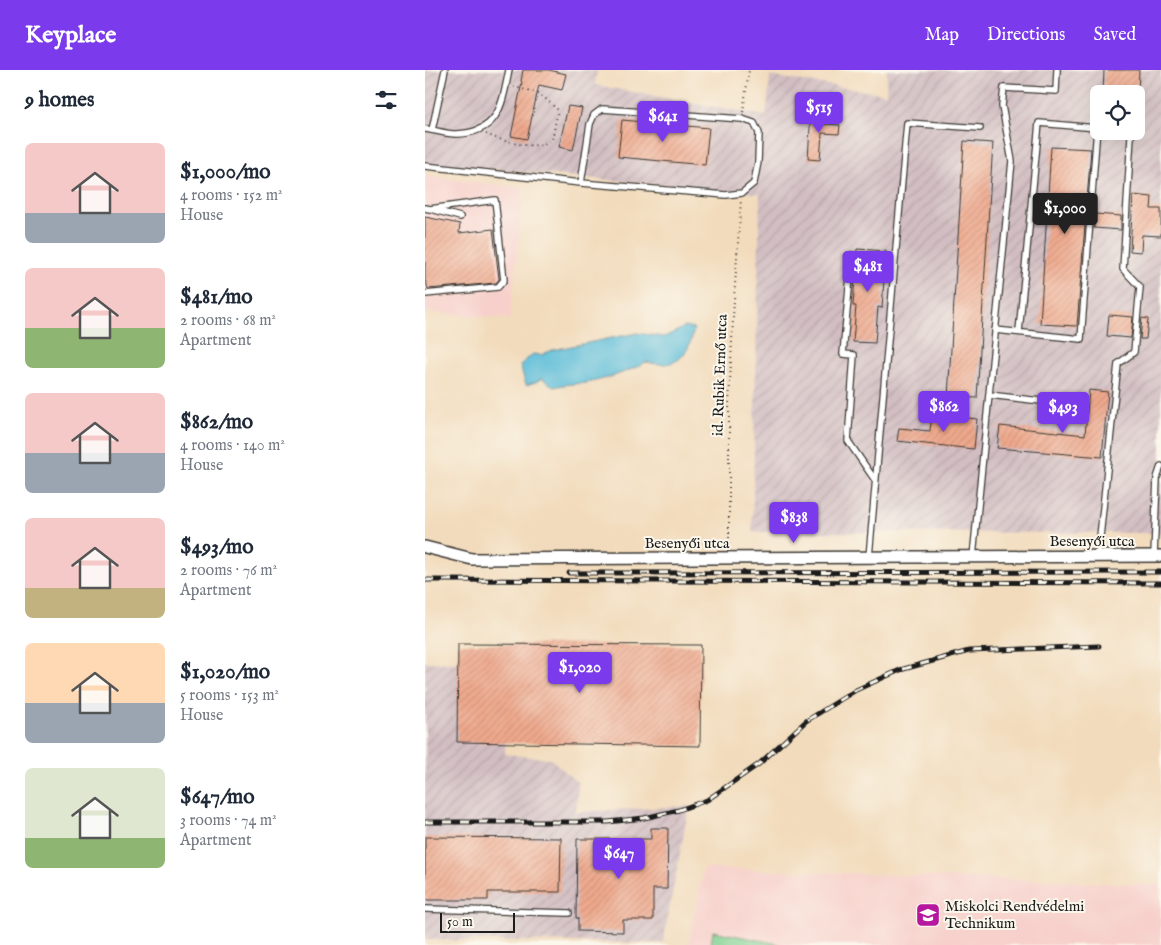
<!DOCTYPE html>
<meta charset="utf-8">
<style>
:root{--surface:#fff;--page:#f2f2f3;--text:#1f2937;--muted:#747a83;--accent:#7c3aed}
body{margin:0;font-family:"IM FELL English",serif;background:var(--page);color:var(--text);height:100vh;display:flex;flex-direction:column;font-size:19px;white-space:nowrap}
*{box-sizing:border-box;margin:0}
p{font-size:16px;color:var(--muted)}
.icon{flex:none;width:28px;height:28px;fill:none;stroke:currentColor;stroke-width:2;stroke-linecap:round;stroke-linejoin:round}
.map{position:relative;flex:1;overflow:hidden}
.drawer{display:flex;flex-direction:column;background:var(--surface);width:425px}
.drawer>*{flex:none}
.tools{position:absolute;left:665px;top:15px;display:grid;gap:10px}
.tools a{display:grid;place-items:center;width:55px;height:55px;border-radius:8px;background:var(--surface);box-shadow:0 5px 20px #0002;font-size:25px}
.scale{position:absolute;left:15px;bottom:12px;width:75px;box-sizing:border-box;padding-left:5px;border:2px solid #1c1c1c;border-top:0;font-size:14px;line-height:18px;white-space:nowrap;color:#1c1c1c;-webkit-text-stroke:4px #fbf7ec;paint-order:stroke}
.price{position:absolute;translate:-50% -42px;padding:0 11px;border-radius:5px;background:var(--accent);color:#fff;font-size:16px;line-height:32px;filter:drop-shadow(0 1px 2px #0008)}
.price::after{content:'';position:absolute;left:50%;top:30px;width:15px;height:11px;margin-left:-8px;background:inherit;clip-path:polygon(0 0,100% 0,50% 100%)}
.price.selected{background:#222;color:#fff}
ul{padding:0;list-style:none}
li{display:flex;align-items:center;gap:15px;height:125px;padding:0 25px}
li span{display:grid;place-items:center;flex:none;width:140px;height:100px;border-radius:8px;color:#555}
li>.icon{margin-inline-start:auto}
span .icon{width:60px;height:60px;fill:#fffc;stroke-width:1}
li b{font-size:21px}
h2{display:flex;justify-content:space-between;align-items:center;height:60px;padding:0 25px;font-size:21px}
header{display:flex;align-items:center;gap:30px;box-sizing:border-box;height:70px;padding:0 25px;background:var(--accent);color:#fff}
header strong{font-size:24px}
nav{display:flex;gap:28px;margin-inline-start:auto;font-size:18px}
main{display:flex;flex:1;min-height:0}
.map>svg:first-child{display:block}
.built{fill:#f7d0cb}
.industrial{fill:url(#industrial-furrows);fill-rule:evenodd}
.pitch{fill:#7fd091;stroke:#4e7656}
.water{fill:#5abcd8;stroke:#3b6c7a}
.building{fill:url(#building-hatch)}
.lines{fill:none;stroke-linecap:round;stroke-linejoin:round}
.lane-casing{stroke:#3c3934;stroke-width:8}
.street-casing{stroke:#3c3934;stroke-width:14}
.path{stroke:#3c3934;stroke-width:2;stroke-dasharray:1 4;stroke-linecap:butt}
.lane{stroke:#fff;stroke-width:5.5}
.street{stroke:#fff;stroke-width:11}
.rail-casing{stroke:#1c1c1c;stroke-width:5}
.rail{stroke:#fbf7ec;stroke-width:3;stroke-dasharray:9;stroke-linecap:butt}
.labels{text-anchor:middle;dominant-baseline:central;stroke-width:4;stroke-linejoin:round;paint-order:stroke}
.street-label{font-size:15px;fill:#1c1c1c;stroke:#fbf7ec}
.poi-label{font-size:15px;fill:#1c1c1c;stroke:#fbf7ec;text-anchor:start}
</style>
<header>
<strong>Keyplace</strong>
<nav><a>Map</a><a>Directions</a><a>Saved</a></nav>
</header>
<main>
<section class="drawer">
<h2>9 homes<svg class="icon" aria-label="filters" viewBox="0 0 24 24"><path d="M4 7h16M4 17h16"/><circle cx="9" cy="7" r="2"/><circle cx="15" cy="17" r="2"/></svg></h2>
<ul>
<li><span style="background:linear-gradient(#f6c9c9 70%,#9aa5b1 0)"><svg class="icon" aria-label="home" viewBox="0 0 24 24"><path d="M3 11l9-7 9 7M6 9v11h12V9"/></svg></span><div><b>$1,000/mo</b><p>4 rooms · 152 m²</p><p>House</p></div></li>
<li><span style="background:linear-gradient(#f6c9c9 60%,#8fb573 0)"><svg class="icon" aria-label="home" viewBox="0 0 24 24"><path d="M3 11l9-7 9 7M6 9v11h12V9"/></svg></span><div><b>$481/mo</b><p>2 rooms · 68 m²</p><p>Apartment</p></div></li>
<li><span style="background:linear-gradient(#f6c9c9 60%,#9aa5b1 0)"><svg class="icon" aria-label="home" viewBox="0 0 24 24"><path d="M3 11l9-7 9 7M6 9v11h12V9"/></svg></span><div><b>$862/mo</b><p>4 rooms · 140 m²</p><p>House</p></div></li>
<li><span style="background:linear-gradient(#f6c9c9 70%,#c2b280 0)"><svg class="icon" aria-label="home" viewBox="0 0 24 24"><path d="M3 11l9-7 9 7M6 9v11h12V9"/></svg></span><div><b>$493/mo</b><p>2 rooms · 76 m²</p><p>Apartment</p></div></li>
<li><span style="background:linear-gradient(#ffd9b3 60%,#9aa5b1 0)"><svg class="icon" aria-label="home" viewBox="0 0 24 24"><path d="M3 11l9-7 9 7M6 9v11h12V9"/></svg></span><div><b>$1,020/mo</b><p>5 rooms · 153 m²</p><p>House</p></div></li>
<li><span style="background:linear-gradient(#dfe7d0 70%,#8fb573 0)"><svg class="icon" aria-label="home" viewBox="0 0 24 24"><path d="M3 11l9-7 9 7M6 9v11h12V9"/></svg></span><div><b>$647/mo</b><p>3 rooms · 74 m²</p><p>Apartment</p></div></li>
</ul>
</section>
<div class="map">
<svg width="736" height="875" viewBox="0 0 736 875">
<defs>
<pattern id="industrial-furrows" width="10" height="10" patternUnits="userSpaceOnUse" patternTransform="scale(1.25)"><rect width="10" height="10" fill="#d2bec2"/><path d="M-1 1l2-2M0 10L10 0M9 11l2-2" fill="none" stroke="#b4a3a6"/></pattern>
<pattern id="building-hatch" width="6" height="6" patternUnits="userSpaceOnUse" patternTransform="scale(1.25)"><rect width="6" height="6" fill="#efa98d"/><path d="M-1 1l2-2M0 6l6-6M5 7l2-2" fill="none" stroke="#cc9179"/></pattern>
</defs>
<rect width="100%" height="100%" fill="#fbf7ec"/>
<filter id="ink" filterUnits="userSpaceOnUse"><feTurbulence type="fractalNoise" baseFrequency=".02" numOctaves="2"/><feDisplacementMap in="SourceGraphic" scale="10" xChannelSelector="R" yChannelSelector="G"/><feConvolveMatrix kernelMatrix="1 2 1 2 8 2 1 2 1" color-interpolation-filters="sRGB"/></filter>
<filter id="wash" filterUnits="userSpaceOnUse"><feTurbulence type="fractalNoise" baseFrequency=".0096" numOctaves="4" result="noise"/><feDisplacementMap in="SourceGraphic" scale="20" xChannelSelector="R" yChannelSelector="G"/><feGaussianBlur stdDeviation="1.12" result="paint"/><feColorMatrix in="noise" values="0 0 0 0 0 0 0 0 0 0 0 0 0 0 0 0 0 1.4 0 .05"/><feComposite in="paint" operator="in"/></filter>
<g filter="url(#wash)">
<rect width="100%" height="100%" fill="#f2dbbc"/>
<!-- built -->
<g class="built">
<polygon points="0,106 99,118 85,249 0,242"/>
<polygon points="279,798 736,815 736,875 263,875"/>
</g>
<!-- industrial -->
<g class="industrial">
<path d="M0,0H172L170,15L341,46L345,6L461,24L462,0H736V463L327,462L335,124L0,93ZM674,24H711V61H674Z"/>
<polygon points="0,592 83,594 80,684 126,689 153,713 151,742 264,736 238,873 0,870"/>
</g>
<!-- pitch -->
<polygon class="pitch" points="288,861 354,874 354,875 286,875"/>
<!-- water -->
<path class="water" d="M260,257L269,259C263,288 251,299 221,292C206,301 179,310 161,313C150,314 140,314 129,317L117,308L111,312L101,315L95,295L108,284L116,285L127,280L212,263L239,267Z"/>
<g id="blocks">
<!-- building -->
<g class="building">
<polygon points="98,0 124,0 141,4 137,20 114,15 102,69 86,66 97,12 96,11"/>
<polygon points="679,0 714,0 713,24 678,24"/>
<polygon points="143,36 157,38 148,80 134,77"/>
<polygon points="386,42 400,43 400,54 415,55 414,64 397,63 395,90 383,89"/>
<polygon points="197,50 284,58 280,95 193,87"/>
<polygon points="539,71 568,73 552,328 523,327"/>
<polygon points="626,77 666,79 652,256 615,254"/>
<polygon points="708,125 727,127 726,139 736,139 736,166 717,165 716,182 705,181"/>
<polygon points="670,144 696,146 696,160 669,158"/>
<polygon points="0,147 35,154 34,163 68,159 74,209 71,213 3,219 1,212 0,211"/>
<polygon points="432,179 461,181 457,238 453,237 450,273 428,272 431,236 428,236"/>
<polygon points="684,245 708,247 706,268 682,266"/>
<polygon points="717,248 723,249 721,269 715,269"/>
<polygon points="664,320 683,322 677,387 572,378 575,356 660,365"/>
<polygon points="507,344 552,349 549,379 472,371 474,358 505,361"/>
<polygon points="33,574 276,575 275,676 32,672"/>
<polygon points="226,758 243,758 242,819 228,819 228,850 198,850 198,862 153,861 153,848 151,848 152,769 226,769"/>
<polygon points="0,767 136,768 135,822 63,822 63,830 0,830"/>
</g>
</g>
</g>
<g filter="url(#ink)">
<use href="#blocks" fill-opacity="0" stroke="#3c3934" stroke-width="1"/>
<g class="lines">
<defs>
<g id="lane">
<path d="M0,59C10,60 21,64 31,64C74,63 77,35 84,0"/>
<polyline points="7,60 20,0"/>
<polyline points="0,96 156,113 301,125 317,123 329,113 333,92 334,63 329,53 317,49 177,39 169,45 165,54 156,113"/>
<polyline points="0,138 5,139 70,130 79,210 73,217 0,224"/>
<polyline points="9,140 35,147"/>
<polyline points="427,185 418,284 429,285 423,371 450,410"/>
<polyline points="570,260 656,269 672,58 614,53 594,262"/>
<polyline points="564,325 642,334"/>
<polyline points="673,486 693,294 709,282 715,217 698,199 706,66"/>
<polyline points="729,486 732,408 736,396"/>
<polyline points="444,487 482,53 555,58"/>
<polyline points="548,487 587,91 577,36 579,18 631,21 632,0"/>
<polyline points="0,839 144,843"/>
</g>
<polyline id="street" points="0,477 47,489 736,486"/>
</defs>
<!-- lane casing -->
<use href="#lane" class="lane-casing"/>
<!-- street casing -->
<use href="#street" class="street-casing"/>
<!-- path -->
<g class="path">
<polyline points="318,42 324,0"/>
<path d="M61,64C77,71 111,82 127,70L133,40L114,23L89,17"/>
<polyline points="304,478 304,334 309,229 316,130"/>
</g>
<!-- lane -->
<use href="#lane" class="lane"/>
<!-- street -->
<use href="#street" class="street"/>
<defs>
<g id="rail">
<polyline points="144,503 736,502"/>
<polyline points="0,510 736,513"/>
<polyline points="0,752 183,752 219,748 254,740 282,730 334,694 381,651 431,620 475,600 544,581 674,576"/>
</g>
</defs>
<!-- rail casing -->
<use href="#rail" class="rail-casing"/>
<!-- rail -->
<use href="#rail" class="rail"/>
</g>
</g>
<!-- icons -->
<defs>
<symbol id="school-square" viewBox="-11 -11 22 22"><rect x="-9" y="-9" width="18" height="18" rx="4" fill="#b5179e" stroke="#fbf7ec"/><path d="M0-5L7-2L0 1L-7-2ZM-4 1L0 2.5L4 1V4Q0 6-4 4Z" fill="#fff"/></symbol>
</defs>
<g fill-rule="evenodd">
<use href="#school-square" x="489" y="831" width="28" height="28"/>
</g>
<g class="labels">
<!-- street labels -->
<g class="street-label">
<text transform="translate(295 305) rotate(-88)">id. Rubik Ernő utca</text>
<text x="667" y="471">Besenyői utca</text>
<text x="262" y="473">Besenyői utca</text>
</g>
<!-- poi labels -->
<g class="poi-label">
<text x="520" y="836">Miskolci Rendvédelmi<tspan x="520" dy="17">Technikum</tspan></text>
</g>
</g>
</svg>
<div class="tools">
<a><svg class="icon" aria-label="locate" viewBox="0 0 24 24"><circle cx="12" cy="12" r="6"/><path d="M12 2v4M12 18v4M2 12h4M18 12h4"/></svg></a>
</div>
<div class="scale">50 m</div>
<b class="price" style="left:394px;top:64px">$515</b>
<b class="price" style="left:238px;top:73px">$641</b>
<b class="price selected" style="left:640px;top:165px">$1,000</b>
<b class="price" style="left:443px;top:223px">$481</b>
<b class="price" style="left:519px;top:363px">$862</b>
<b class="price" style="left:638px;top:364px">$493</b>
<b class="price" style="left:369px;top:474px">$838</b>
<b class="price" style="left:155px;top:624px">$1,020</b>
<b class="price" style="left:194px;top:810px">$647</b>
</div>
</main>
